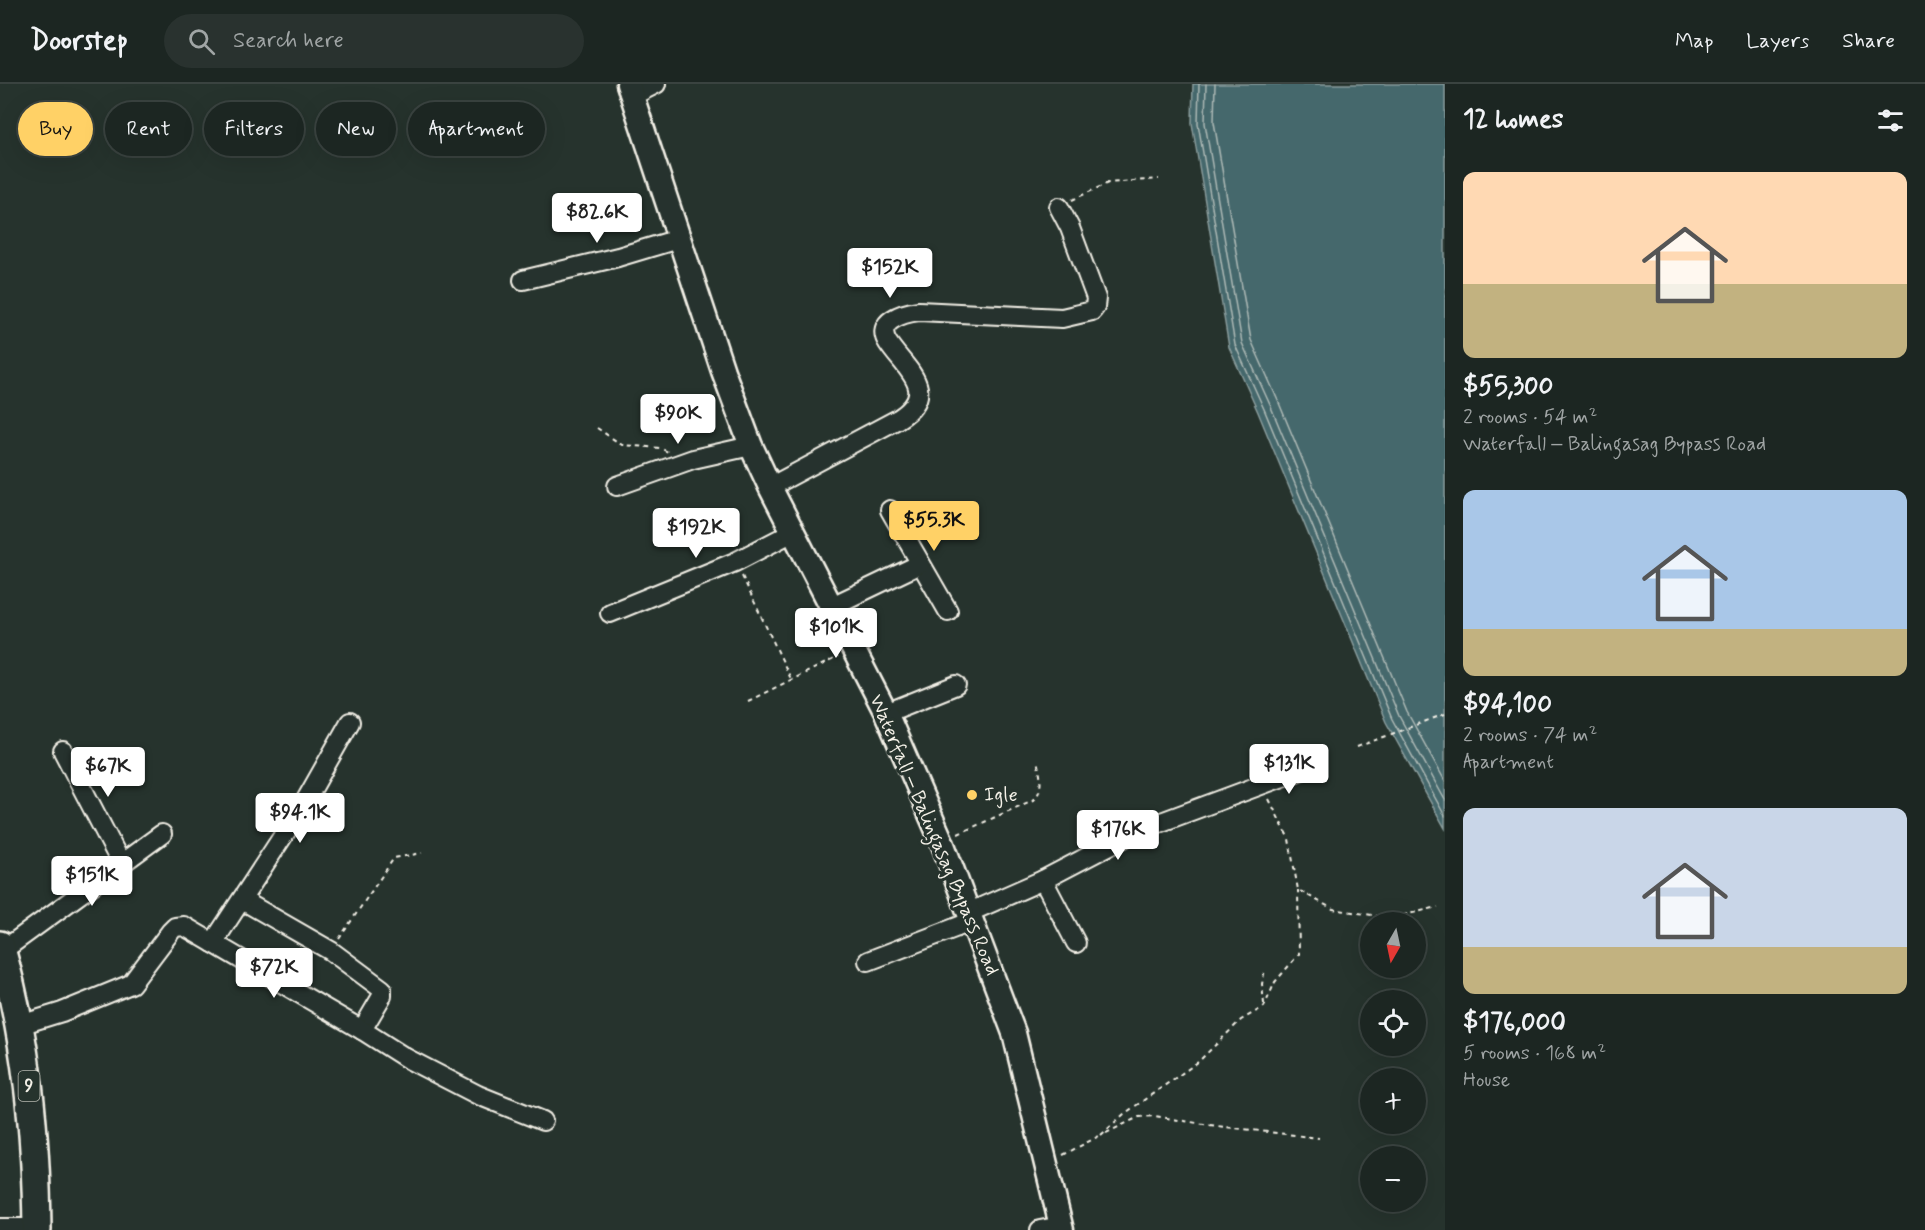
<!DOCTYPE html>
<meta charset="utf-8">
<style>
:root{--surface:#1c2622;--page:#29322f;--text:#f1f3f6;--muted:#a0a5a5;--line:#3a4340;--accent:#ffd166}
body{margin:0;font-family:Mynerve,sans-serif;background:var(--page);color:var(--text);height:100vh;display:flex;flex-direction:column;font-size:22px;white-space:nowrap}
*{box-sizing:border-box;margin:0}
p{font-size:20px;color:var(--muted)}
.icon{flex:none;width:33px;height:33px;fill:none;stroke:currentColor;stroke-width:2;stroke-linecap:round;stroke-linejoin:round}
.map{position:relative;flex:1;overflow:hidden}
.details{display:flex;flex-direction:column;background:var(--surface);width:480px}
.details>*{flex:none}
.hud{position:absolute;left:18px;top:18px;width:570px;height:54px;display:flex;gap:12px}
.needle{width:39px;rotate:189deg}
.fabs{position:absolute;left:1360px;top:828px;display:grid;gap:12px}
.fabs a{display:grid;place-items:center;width:66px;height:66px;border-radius:50%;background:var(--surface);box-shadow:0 6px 24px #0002,0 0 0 2px var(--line);font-size:30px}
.price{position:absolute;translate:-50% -51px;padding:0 14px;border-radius:6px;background:#fff;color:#222;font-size:20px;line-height:39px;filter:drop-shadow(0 2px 3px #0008)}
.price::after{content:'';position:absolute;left:50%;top:36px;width:18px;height:14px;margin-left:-9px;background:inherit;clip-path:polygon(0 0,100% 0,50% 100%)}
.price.on{background:var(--accent);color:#111}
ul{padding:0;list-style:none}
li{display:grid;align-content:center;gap:12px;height:318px;padding:0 18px}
li span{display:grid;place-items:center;height:186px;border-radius:12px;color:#555}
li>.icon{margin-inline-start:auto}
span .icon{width:108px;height:108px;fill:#fffc;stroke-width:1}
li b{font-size:26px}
h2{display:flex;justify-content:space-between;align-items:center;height:72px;padding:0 18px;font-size:26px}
.tag{padding:0 21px;border-radius:27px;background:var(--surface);box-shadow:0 6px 24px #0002,0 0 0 2px var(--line);font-size:21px;line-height:54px}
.tag.on{background:var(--accent);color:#111}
header{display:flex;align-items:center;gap:36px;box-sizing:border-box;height:84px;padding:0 30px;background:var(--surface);border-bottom:2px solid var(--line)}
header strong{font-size:28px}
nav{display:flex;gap:33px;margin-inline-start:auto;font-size:21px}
.search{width:420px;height:54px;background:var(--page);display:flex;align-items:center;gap:15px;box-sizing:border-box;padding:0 21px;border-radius:33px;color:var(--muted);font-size:22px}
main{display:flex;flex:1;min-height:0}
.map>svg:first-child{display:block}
.water{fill:#45676c;stroke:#8b9e9e;stroke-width:1.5}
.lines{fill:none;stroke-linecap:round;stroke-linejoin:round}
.shore{stroke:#aebab6;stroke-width:1.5}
.minor-casing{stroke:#f4f1e8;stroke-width:22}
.major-casing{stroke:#f4f1e8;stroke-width:27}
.highway-casing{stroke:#f4f1e8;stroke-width:32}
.path{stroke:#f4f1e8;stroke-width:2;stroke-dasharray:4.5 4.5;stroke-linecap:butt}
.minor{stroke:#26332d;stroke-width:18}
.major{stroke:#26332d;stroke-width:22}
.highway{stroke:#26332d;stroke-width:27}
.poi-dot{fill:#ffd166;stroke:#26332d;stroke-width:2}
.labels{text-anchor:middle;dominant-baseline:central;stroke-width:6;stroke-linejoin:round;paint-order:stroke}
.shield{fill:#26332d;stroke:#b6b8b0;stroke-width:1.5}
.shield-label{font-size:18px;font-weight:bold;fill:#f4f1e8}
.poi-label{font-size:20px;fill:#f4f1e8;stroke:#26332d;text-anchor:start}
.street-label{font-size:20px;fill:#f4f1e8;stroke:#26332d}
</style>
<header>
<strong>Doorstep</strong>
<div class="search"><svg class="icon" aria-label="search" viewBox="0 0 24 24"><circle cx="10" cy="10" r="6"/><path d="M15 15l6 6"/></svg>Search here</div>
<nav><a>Map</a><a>Layers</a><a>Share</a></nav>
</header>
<main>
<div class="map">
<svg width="1445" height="1146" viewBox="0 0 1445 1146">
<rect width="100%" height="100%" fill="#26332d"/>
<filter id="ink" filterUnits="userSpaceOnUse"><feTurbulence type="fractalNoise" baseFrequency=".0167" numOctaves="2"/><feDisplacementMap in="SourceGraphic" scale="12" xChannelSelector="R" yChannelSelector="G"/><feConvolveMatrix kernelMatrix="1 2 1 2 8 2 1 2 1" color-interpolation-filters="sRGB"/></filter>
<g filter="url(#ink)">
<!-- water -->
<polygon class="water" points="1193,0 1445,0 1445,744 1386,638 1258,328 1229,263 1192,39"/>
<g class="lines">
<!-- shore -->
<g class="shore">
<polyline points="1199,0 1198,39 1235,261 1264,325 1392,635 1445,732"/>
<polyline points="1206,0 1205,39 1242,259 1271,323 1399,632 1445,716"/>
<polyline points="1215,0 1214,38 1251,256 1279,319 1407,628 1445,697"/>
</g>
<defs>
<g id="minor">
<polyline points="632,12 656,0"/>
<polyline points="523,196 618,173 678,155"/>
<polyline points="617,402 693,375 751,362"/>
<path d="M770,403L898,335C941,308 905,285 888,259C874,237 903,229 919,227L1062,234L1092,227L1095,223L1096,214L1070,144L1059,123"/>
<polyline points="890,426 948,527"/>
<polyline points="832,522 920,480"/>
<polyline points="610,529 735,478 793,448"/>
<polyline points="886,629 956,601"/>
<polyline points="63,667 121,779"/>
<polyline points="1043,796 1076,859"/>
<polyline points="242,816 331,867 382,905 382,912 362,946"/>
<polyline points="970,828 1043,796 1137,747 1307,684"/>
<polyline points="213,859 302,723 350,638"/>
<polyline points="2,867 162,750"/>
<polyline points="868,877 973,837"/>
<polyline points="20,941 62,928 131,900 171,847 175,843 184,842 362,946 406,974 478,1011 543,1037"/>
<polyline points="0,1144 37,1144"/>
<polyline points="1040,1146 1061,1142"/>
</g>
<polyline id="major" points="628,0 723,287 751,362 770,403 886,629 942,758 1014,949 1062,1146"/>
<path id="highway" d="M0,861C27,955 36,1049 37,1146"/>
</defs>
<!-- minor casing -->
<use href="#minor" class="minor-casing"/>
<!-- major casing -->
<use href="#major" class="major-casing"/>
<!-- highway casing -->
<use href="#highway" class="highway-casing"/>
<!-- path -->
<g class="path">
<polyline points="1072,116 1108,99 1159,95"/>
<polyline points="597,344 622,361 660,364 668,368"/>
<polyline points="742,492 791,595"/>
<polyline points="748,617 838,573"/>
<polyline points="1357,663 1445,630"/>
<polyline points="1269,715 1289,755 1298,806 1333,825 1391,834 1438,823"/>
<path d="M958,750L1035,715C1044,703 1040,690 1037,676"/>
<polyline points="339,855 394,774 422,769"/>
<polyline points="1264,920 1262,900 1265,885"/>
<polyline points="1106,1049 1139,1033 1155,1032 1209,1041 1319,1054"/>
<polyline points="1101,1051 1124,1030 1198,978 1241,936 1264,923 1275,898 1299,870 1298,806"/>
<polyline points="1063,1071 1101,1051"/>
</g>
<!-- minor -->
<use href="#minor" class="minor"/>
<!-- major -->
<use href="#major" class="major"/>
<!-- highway -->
<use href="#highway" class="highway"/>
</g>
</g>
<!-- markers -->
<circle class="poi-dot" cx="972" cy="711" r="6"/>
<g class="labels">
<!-- shield labels -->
<rect class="shield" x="18.5" y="987" width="21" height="30" rx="4.5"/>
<g class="shield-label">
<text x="29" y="1002">9</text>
</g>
<!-- poi labels -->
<g class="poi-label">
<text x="984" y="711">Igle</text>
</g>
<!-- street labels -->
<g class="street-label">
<text transform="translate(934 751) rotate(67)">Waterfall ‒ Balingasag Bypass Road</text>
</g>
</g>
</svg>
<div class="fabs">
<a><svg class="needle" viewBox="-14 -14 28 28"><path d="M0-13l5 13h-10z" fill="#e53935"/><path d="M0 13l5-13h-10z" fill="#a0a5a5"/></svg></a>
<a><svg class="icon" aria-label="locate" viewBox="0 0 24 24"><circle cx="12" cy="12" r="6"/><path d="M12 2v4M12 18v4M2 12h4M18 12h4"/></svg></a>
<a>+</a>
<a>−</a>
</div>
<b class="price" style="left:597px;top:160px">$82.6K</b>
<b class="price" style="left:890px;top:215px">$152K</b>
<b class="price" style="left:678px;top:361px">$90K</b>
<b class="price on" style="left:934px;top:468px">$55.3K</b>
<b class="price" style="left:696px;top:475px">$192K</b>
<b class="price" style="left:836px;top:575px">$101K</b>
<b class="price" style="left:1289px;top:711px">$131K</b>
<b class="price" style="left:108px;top:714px">$67K</b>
<b class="price" style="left:300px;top:760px">$94.1K</b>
<b class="price" style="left:1118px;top:777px">$176K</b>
<b class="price" style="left:92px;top:823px">$151K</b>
<b class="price" style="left:274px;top:915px">$72K</b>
<div class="hud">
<a class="tag on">Buy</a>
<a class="tag">Rent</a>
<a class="tag">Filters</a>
<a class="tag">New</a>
<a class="tag">Apartment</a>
</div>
</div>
<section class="details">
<h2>12 homes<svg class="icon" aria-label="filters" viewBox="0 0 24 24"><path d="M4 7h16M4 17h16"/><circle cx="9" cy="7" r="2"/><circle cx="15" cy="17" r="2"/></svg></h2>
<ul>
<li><span style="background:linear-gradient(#ffd9b3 60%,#c2b280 0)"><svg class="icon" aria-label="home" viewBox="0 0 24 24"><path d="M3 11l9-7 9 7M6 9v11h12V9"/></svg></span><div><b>$55,300</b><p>2 rooms · 54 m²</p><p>Waterfall ‒ Balingasag Bypass Road</p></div></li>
<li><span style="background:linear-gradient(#a9c7e8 75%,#c2b280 0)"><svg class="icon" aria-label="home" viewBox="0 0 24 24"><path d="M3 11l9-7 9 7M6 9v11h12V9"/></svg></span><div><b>$94,100</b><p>2 rooms · 74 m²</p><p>Apartment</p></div></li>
<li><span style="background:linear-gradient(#c9d6e8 75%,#c2b280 0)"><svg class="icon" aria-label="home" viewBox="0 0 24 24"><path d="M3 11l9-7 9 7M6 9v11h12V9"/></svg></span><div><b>$176,000</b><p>5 rooms · 168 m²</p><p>House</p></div></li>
</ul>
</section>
</main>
